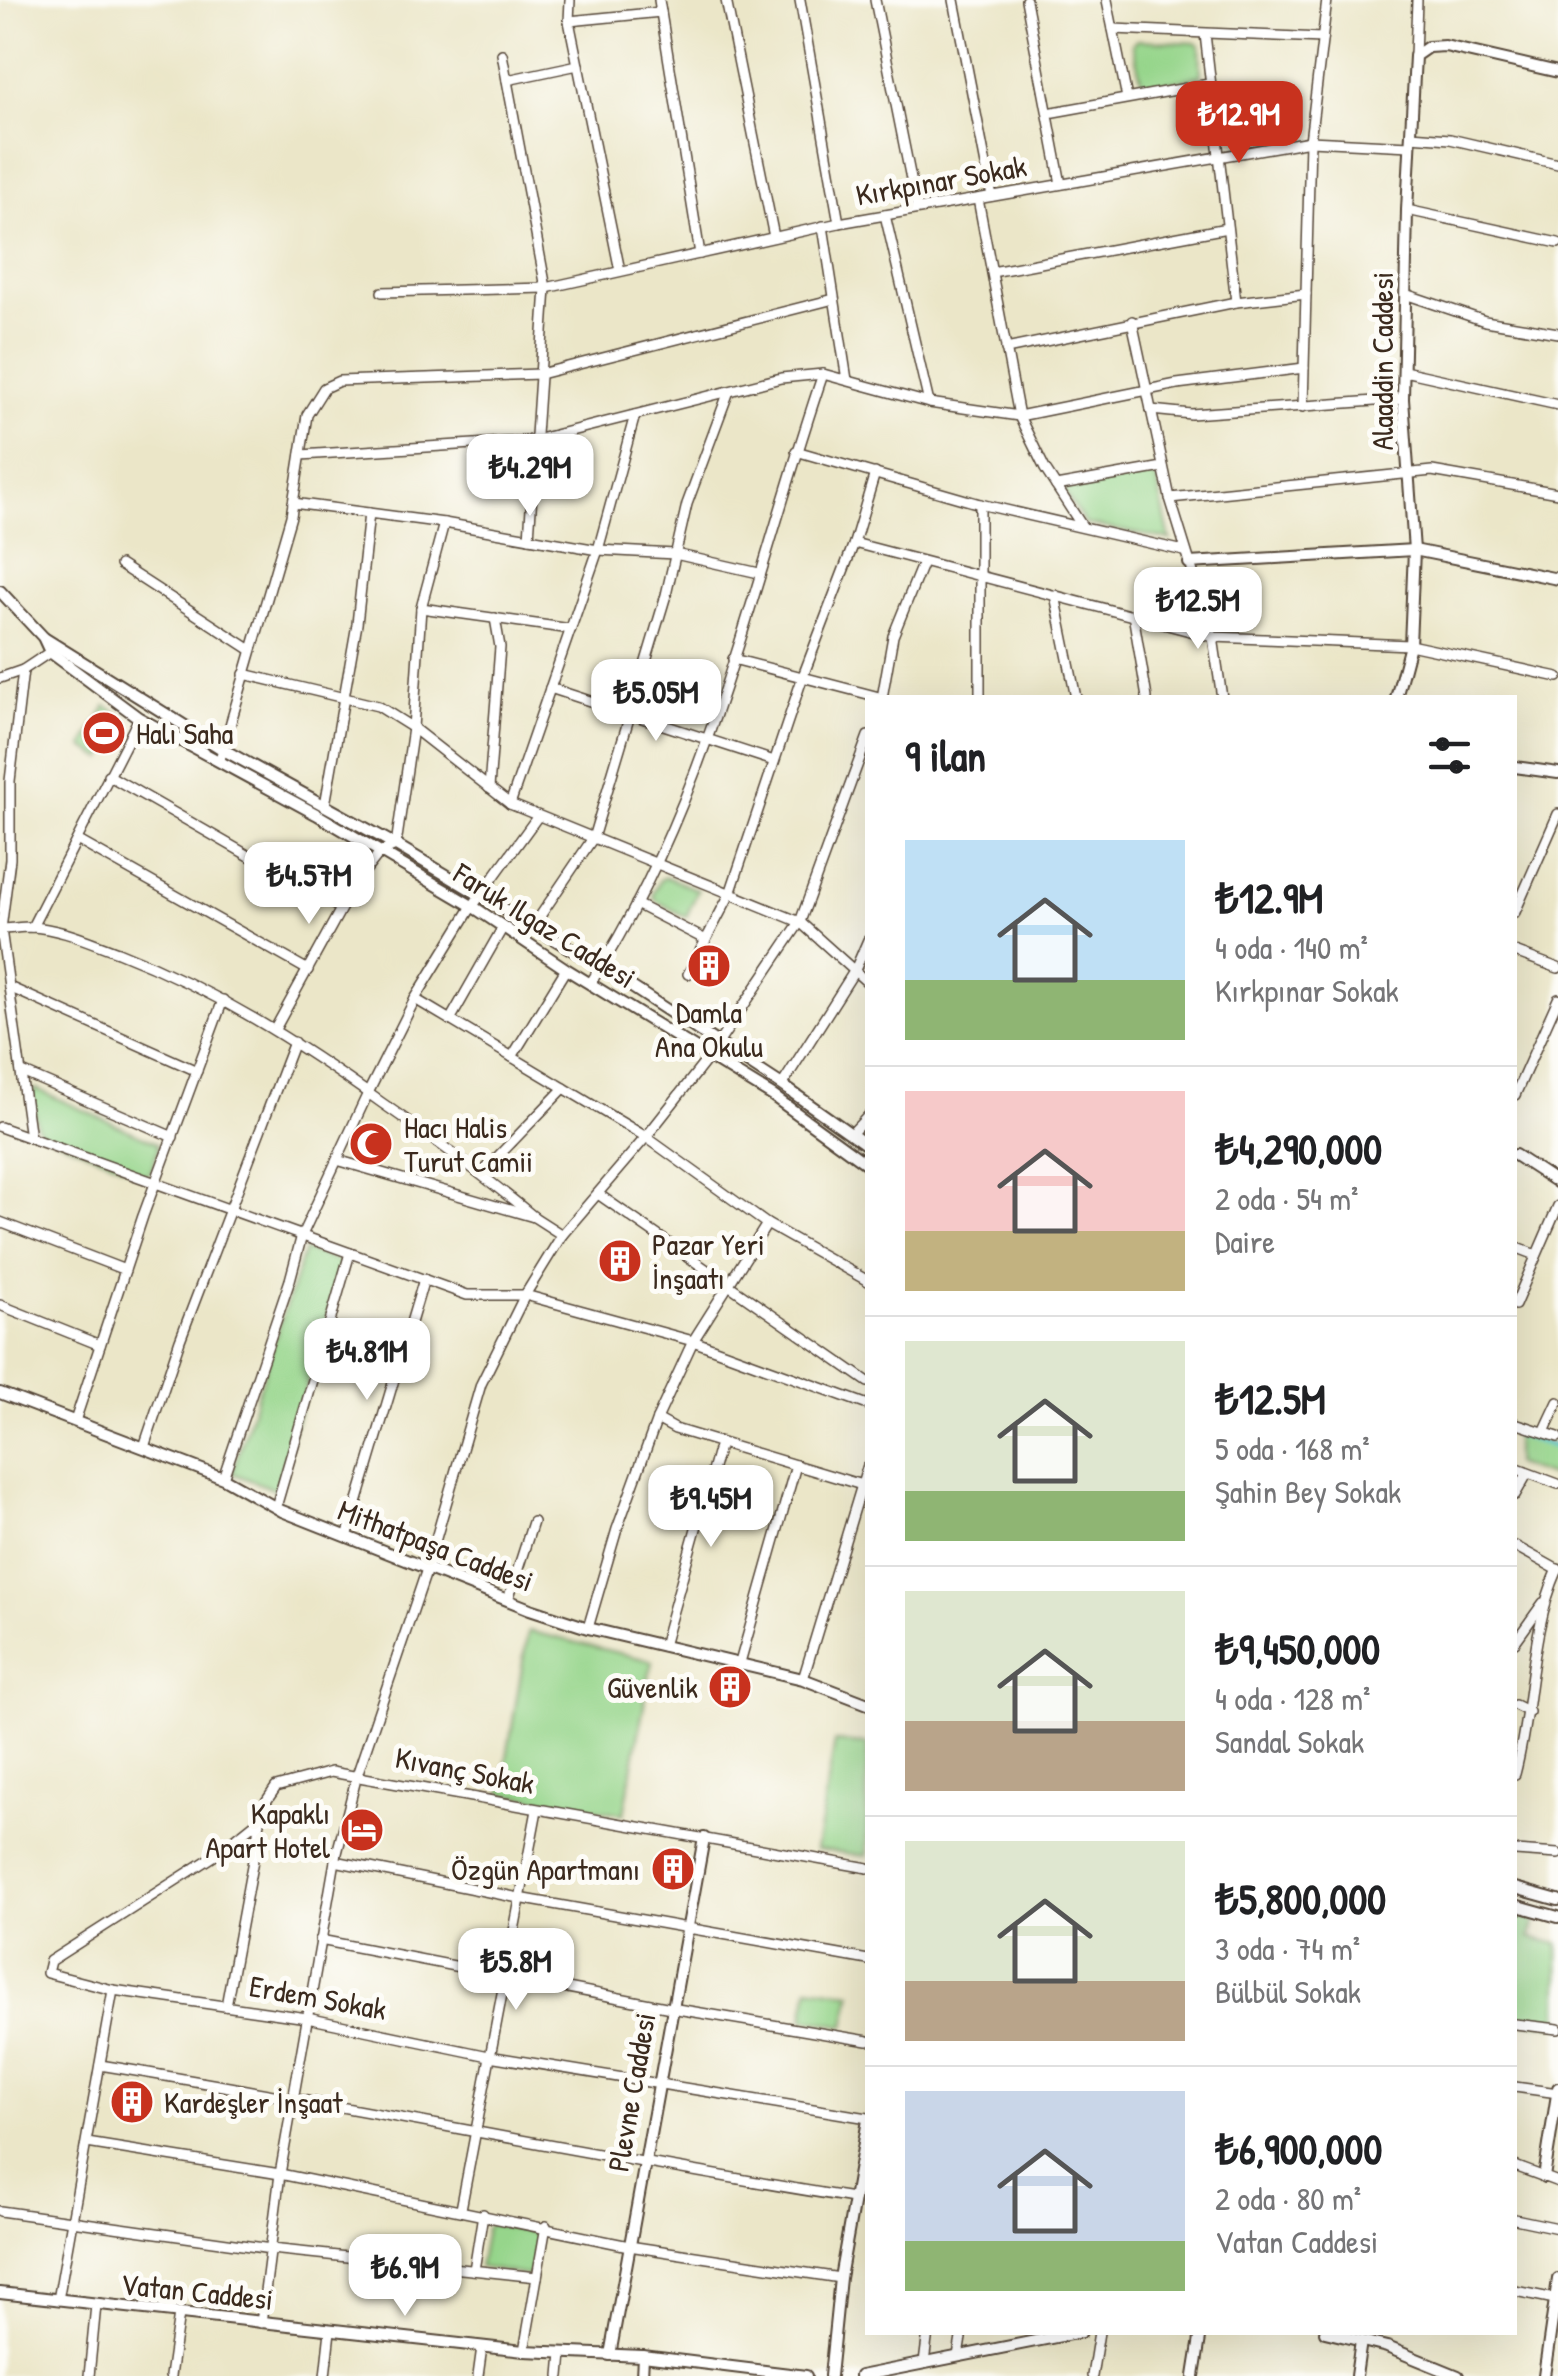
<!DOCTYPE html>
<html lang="tr">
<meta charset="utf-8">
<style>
:root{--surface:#fff;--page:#f2f2f2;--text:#202124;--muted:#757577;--line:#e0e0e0;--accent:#c8321e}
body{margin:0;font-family:"Patrick Hand",sans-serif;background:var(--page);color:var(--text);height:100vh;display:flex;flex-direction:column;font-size:38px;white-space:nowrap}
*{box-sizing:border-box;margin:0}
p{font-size:32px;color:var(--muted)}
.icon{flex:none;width:55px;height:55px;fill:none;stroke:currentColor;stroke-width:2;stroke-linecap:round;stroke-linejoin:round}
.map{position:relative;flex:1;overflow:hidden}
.drawer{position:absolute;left:865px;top:695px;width:652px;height:1640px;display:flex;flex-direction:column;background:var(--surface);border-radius:0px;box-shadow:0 10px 40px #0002}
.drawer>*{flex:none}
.price{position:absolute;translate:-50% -85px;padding:0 22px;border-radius:20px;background:#fff;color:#222;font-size:32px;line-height:65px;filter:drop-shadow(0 2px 5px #0008)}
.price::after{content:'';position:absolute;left:50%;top:60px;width:30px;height:22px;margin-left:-15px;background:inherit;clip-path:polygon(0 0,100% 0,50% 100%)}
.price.selected{background:var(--accent);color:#fff}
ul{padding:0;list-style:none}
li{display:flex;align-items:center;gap:30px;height:250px;padding:0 40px}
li+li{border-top:2px solid var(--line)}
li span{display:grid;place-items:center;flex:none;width:280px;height:200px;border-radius:0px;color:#555}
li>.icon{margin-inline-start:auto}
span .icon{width:120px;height:120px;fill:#fffc;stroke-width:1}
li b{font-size:42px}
h2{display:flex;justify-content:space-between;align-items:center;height:120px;padding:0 40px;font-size:42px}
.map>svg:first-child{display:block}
.green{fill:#96d58b;stroke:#688054;stroke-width:2.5}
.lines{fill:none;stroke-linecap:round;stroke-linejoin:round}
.stream{stroke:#53c1c9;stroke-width:4}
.minor-casing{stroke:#554638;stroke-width:12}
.tertiary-casing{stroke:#554638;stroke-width:14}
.minor{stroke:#fff;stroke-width:9}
.tertiary{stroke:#fff;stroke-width:10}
.labels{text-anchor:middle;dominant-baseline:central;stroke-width:10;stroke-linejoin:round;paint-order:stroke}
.street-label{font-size:30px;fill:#3b2a1e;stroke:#fdfcf7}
.poi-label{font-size:30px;fill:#3b2a1e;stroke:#fdfcf7;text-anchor:start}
</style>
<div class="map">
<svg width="1558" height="2376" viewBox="0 0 1558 2376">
<rect width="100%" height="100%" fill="#fdfcf7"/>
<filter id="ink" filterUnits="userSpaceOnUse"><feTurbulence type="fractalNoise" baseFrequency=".01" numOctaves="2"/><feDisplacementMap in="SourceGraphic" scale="20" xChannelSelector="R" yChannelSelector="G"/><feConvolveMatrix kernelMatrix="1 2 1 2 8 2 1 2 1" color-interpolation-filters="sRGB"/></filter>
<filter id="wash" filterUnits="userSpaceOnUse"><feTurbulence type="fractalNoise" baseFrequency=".0048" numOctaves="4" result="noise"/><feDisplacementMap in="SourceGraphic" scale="40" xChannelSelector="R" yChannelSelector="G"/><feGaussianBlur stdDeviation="2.25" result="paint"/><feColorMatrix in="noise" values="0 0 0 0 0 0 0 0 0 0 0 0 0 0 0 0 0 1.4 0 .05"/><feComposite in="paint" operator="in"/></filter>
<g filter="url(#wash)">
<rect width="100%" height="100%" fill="#ebe6c8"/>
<!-- green -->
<g class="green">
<polygon points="1137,40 1195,43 1200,46 1201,76 1153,85 1142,83 1132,44"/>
<polygon points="1151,475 1157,480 1170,540 1085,524 1065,493 1068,486"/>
<polygon points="106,706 126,718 103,759 83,747"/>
<polygon points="666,877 698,890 686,917 655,900 653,894 660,880"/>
<polygon points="36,1089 157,1143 158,1149 151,1172 144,1175 41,1133 37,1126 31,1092"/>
<polygon points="304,1250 343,1263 276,1490 232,1473"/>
<polygon points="1515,1432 1558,1446 1558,1479 1515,1464"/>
<polygon points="528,1631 652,1661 624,1814 501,1793"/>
<polygon points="835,1742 867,1744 867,1856 816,1849"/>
<polygon points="1515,1914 1535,1920 1530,1937 1558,1944 1558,2025 1515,2021"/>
<polygon points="809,1987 852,1993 845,2026 803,2019"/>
<polygon points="491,2224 534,2233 537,2240 529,2276 479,2267 486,2228"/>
</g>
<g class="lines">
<!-- stream -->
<polyline class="stream" points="1515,1434 1558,1448"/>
</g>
</g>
<g filter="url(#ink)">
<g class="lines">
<defs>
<g id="minor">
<polyline points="659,0 700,254"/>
<polyline points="726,0 774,237"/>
<polyline points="800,0 839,223"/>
<polyline points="875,0 917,209"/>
<polyline points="954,0 992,196"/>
<polyline points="1026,0 1061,184"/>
<polyline points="1107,0 1127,98"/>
<polyline points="569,21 570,0"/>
<polyline points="1113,29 1322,38"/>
<polyline points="1205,34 1236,302"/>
<polyline points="502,54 546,288 529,538"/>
<polyline points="1415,56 1417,0"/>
<polyline points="507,80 578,65"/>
<polyline points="1048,113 1209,84"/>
<polyline points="1411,136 1450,139 1558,164"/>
<polyline points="978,199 1019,416 1045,469 1082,526"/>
<polyline points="1407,210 1558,243"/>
<polyline points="885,215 929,403"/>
<polyline points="823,226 847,380"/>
<polyline points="620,271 569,21 661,12"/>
<polyline points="992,272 1227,228"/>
<polyline points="382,292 546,288 839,223 1310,141 1410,146"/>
<polyline points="1408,295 1485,321 1558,333"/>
<polyline points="1132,321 1170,498 1213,637 1222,698"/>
<polyline points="1006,349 1236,302 1306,294"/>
<polyline points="1404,371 1558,405"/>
<polyline points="1303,407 1310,141 1327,0"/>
<polyline points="1151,410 1191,414 1403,399"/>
<polyline points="796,451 980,504 1184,551"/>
<polyline points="301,455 535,440 781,378 823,374 929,403 1019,416 1177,384 1304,368"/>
<polyline points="1056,486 1163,467"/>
<polyline points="1170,498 1432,471 1558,493"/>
<polyline points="293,503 444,523 598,550 675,554 759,573"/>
<polyline points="854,543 1213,637 1410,645 1558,677"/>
<polyline points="120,565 251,650"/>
<polyline points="1055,595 1076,698"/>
<polyline points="421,608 571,629"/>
<polyline points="1133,614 1147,698"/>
<polyline points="733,659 883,698"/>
<polyline points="23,670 10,781 10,859 1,929 30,1138"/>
<polyline points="244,674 378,706 413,728 510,804 800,922 868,983"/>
<polyline points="0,678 23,670 50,652"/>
<polyline points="550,688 774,761"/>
<polyline points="882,698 893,636 923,562"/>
<polyline points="980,698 980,504"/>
<polyline points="221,756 291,516 307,415 324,388 339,381 540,374 834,299"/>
<polyline points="108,775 340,908"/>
<polyline points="489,788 500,647 495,618"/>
<polyline points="510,804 598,550 635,415"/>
<polyline points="325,805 357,624 369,513"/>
<polyline points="77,840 308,970"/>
<polyline points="636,904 706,940"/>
<polyline points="1515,912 1558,814"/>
<polyline points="32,927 139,718"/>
<polyline points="532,928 593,838 666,595 687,504 729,391"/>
<path d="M0,929C10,929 20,927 30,927C60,928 90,942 118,952C215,990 297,1042 382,1103C434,1139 485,1176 534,1217"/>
<polyline points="1515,952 1558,968"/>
<polyline points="688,974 730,894 803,676 854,543 875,473"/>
<path d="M590,984C710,800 753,579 823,374"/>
<polyline points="9,987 197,1071"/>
<polyline points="415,999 646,1137 767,1224 868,1281"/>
<polyline points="450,1020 503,927"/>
<polyline points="275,1029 354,885 380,852 396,845 413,728 421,608 444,523"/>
<polyline points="512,1057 566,969"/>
<polyline points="22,1072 173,1137"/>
<polyline points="782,1085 855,970 868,940"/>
<polyline points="1515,1095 1558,999"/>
<polyline points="0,1127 467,1295 525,1295 693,1341 868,1405"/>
<polyline points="851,1134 868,1116"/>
<polyline points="337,1160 534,1217 562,1235"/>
<polyline points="482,1173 564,1088"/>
<polyline points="598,1194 868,1382"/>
<polyline points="0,1222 125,1270"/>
<polyline points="1515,1247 1536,1255"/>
<polyline points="0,1305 100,1345"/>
<polyline points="1515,1305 1558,1206"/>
<polyline points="657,1419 675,1429 862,1485"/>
<polyline points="75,1421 143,1216 223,1000"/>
<polyline points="1515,1423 1558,1437"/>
<polyline points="1544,1432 1558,1402"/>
<polyline points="144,1447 180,1340 294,1042"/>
<polyline points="1515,1468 1558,1484"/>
<polyline points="223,1478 290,1280 302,1235 368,1093 415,999 469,911 538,816"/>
<polyline points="1515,1495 1527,1474"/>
<polyline points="276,1507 350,1253"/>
<polyline points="347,1537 424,1279"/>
<polyline points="1515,1546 1558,1570"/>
<polyline points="508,1600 533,1522"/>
<polyline points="588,1628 617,1529 657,1419 693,1341 767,1224"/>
<polyline points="1515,1642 1543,1603"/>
<polyline points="663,1646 720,1443"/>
<polyline points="739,1666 796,1465"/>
<polyline points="803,1679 868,1465"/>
<polyline points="1515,1705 1529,1712"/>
<path d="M1515,1774C1533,1707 1529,1633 1558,1569"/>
<polyline points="259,1820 214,1856 50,1961 47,1973 113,1990 307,2018 489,2056 868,2118"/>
<polyline points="1515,1851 1558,1854"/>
<polyline points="335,1861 519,1898 868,1960"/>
<polyline points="320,1940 671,2008 868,2041"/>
<polyline points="226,2006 263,1806 276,1787 331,1772 868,1868"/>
<polyline points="1515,2024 1558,2029"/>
<path d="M100,2065C352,2106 601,2158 853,2198"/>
<polyline points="1515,2087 1558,2093"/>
<polyline points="87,2143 280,2174 629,2246 840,2278"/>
<polyline points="1515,2166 1558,2182"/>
<polyline points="461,2209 537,1810"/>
<polyline points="0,2211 271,2249 537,2277"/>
<polyline points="1515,2219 1558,2228"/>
<polyline points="474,2270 483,2214"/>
<polyline points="1515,2291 1555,2299"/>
<polyline points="58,2300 113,1990"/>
<polyline points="261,2323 280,2174 335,1861 357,1775 427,1569 481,1384 525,1295 562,1235 646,1137 709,1057 800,922 868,736"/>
<polyline points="524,2351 546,2226"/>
<polyline points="958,2356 962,2332"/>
<polyline points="924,2363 928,2332"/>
<polyline points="89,2376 96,2305"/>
<polyline points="170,2376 179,2314"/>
<polyline points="325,2376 330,2331"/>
<polyline points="478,2376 482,2347"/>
<polyline points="560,2376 562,2353"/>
<polyline points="1092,2376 1099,2332"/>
</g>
<g id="tertiary">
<polyline points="1189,563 1414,550 1558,579"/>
<polyline points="0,591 43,637 50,652 139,718 316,814 472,906 566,969 773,1096 868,1165"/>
<polyline points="44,638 222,749 396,845 601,967 782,1085 868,1146"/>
<polyline points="1396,698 1410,645 1414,550 1403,399 1407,210 1415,56 1428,47 1445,46 1558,72"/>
<polyline points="1515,767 1558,773"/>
<polyline points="1515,1155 1558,1183"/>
<polyline points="0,1393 223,1478 282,1511 530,1609 588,1628 803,1679 868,1704"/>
<polyline points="1515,1888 1558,1900"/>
<polyline points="1515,1905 1558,1917"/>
<polyline points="1544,2177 1558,2088"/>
<polyline points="0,2293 524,2351 643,2356 806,2376"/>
<polyline points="1325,2332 1387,2347 1458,2376"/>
<polyline points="610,2355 704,1838"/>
<polyline points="642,2376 643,2356"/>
<polyline points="830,2376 840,2278 868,2120"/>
<polyline points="860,2376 1081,2332"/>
<polyline points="1194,2376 1201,2332"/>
<polyline points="1356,2376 1361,2341"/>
<polyline points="1544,2376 1558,2279"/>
</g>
</defs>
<!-- minor casing -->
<use href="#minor" class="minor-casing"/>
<!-- tertiary casing -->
<use href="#tertiary" class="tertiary-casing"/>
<!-- minor -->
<use href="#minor" class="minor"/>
<!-- tertiary -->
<use href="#tertiary" class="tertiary"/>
</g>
</g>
<!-- icons -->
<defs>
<symbol id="stadium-disc" viewBox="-11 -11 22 22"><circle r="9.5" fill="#c8321e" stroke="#fdfcf7"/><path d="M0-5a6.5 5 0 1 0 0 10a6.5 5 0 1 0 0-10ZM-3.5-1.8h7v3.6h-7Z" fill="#fff"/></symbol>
<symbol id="building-disc" viewBox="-11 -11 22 22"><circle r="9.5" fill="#c8321e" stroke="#fdfcf7"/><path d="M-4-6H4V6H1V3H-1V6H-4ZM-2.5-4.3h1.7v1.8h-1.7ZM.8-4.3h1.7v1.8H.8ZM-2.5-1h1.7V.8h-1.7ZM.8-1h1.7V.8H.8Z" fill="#fff"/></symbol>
<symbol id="mosque-disc" viewBox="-11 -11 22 22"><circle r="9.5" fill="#c8321e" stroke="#fdfcf7"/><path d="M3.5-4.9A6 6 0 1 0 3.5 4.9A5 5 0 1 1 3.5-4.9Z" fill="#fff"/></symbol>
<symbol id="hotel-disc" viewBox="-11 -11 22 22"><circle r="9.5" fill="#c8321e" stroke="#fdfcf7"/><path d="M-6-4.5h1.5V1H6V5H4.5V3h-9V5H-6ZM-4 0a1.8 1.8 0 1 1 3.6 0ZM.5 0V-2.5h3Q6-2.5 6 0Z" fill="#fff"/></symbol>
</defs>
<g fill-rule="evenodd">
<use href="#stadium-disc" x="79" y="708" width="50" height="50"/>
<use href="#building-disc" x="684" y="941" width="50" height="50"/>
<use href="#mosque-disc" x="346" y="1119" width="50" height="50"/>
<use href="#building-disc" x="595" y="1236" width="50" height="50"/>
<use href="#building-disc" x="705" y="1662" width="50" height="50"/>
<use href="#hotel-disc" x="337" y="1805" width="50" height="50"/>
<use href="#building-disc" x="648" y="1844" width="50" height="50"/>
<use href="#building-disc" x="107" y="2077" width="50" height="50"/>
</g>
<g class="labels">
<!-- street labels -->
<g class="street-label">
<text transform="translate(941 180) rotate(-10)">Kırkpınar Sokak</text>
<text transform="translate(1382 361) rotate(-90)">Alaaddin Caddesi</text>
<text transform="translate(545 925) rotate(32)">Faruk Ilgaz Caddesi</text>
<text transform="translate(436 1545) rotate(21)">Mithatpaşa Caddesi</text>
<text transform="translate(465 1770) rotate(11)">Kıvanç Sokak</text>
<text transform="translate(318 1997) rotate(10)">Erdem Sokak</text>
<text transform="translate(631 2092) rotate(-80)">Plevne Caddesi</text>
<text transform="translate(197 2291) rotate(6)">Vatan Caddesi</text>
</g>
<!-- poi labels -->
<g class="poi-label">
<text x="136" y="733">Halı Saha</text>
<text x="709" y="1012" text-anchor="middle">Damla<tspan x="709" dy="34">Ana Okulu</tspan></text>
<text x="404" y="1127">Hacı Halis<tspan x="404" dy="34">Turut Camii</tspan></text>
<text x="652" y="1244">Pazar Yeri<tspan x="652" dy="34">İnşaatı</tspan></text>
<text x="698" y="1687" text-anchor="end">Güvenlik</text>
<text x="330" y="1813" text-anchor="end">Kapaklı<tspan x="330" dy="34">Apart Hotel</tspan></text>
<text x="640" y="1869" text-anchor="end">Özgün Apartmanı</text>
<text x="164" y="2102">Kardeşler İnşaat</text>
</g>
</g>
</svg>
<b class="price selected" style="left:1239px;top:166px">₺12.9M</b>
<b class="price" style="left:530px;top:519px">₺4.29M</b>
<b class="price" style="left:1198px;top:652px">₺12.5M</b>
<b class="price" style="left:656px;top:744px">₺5.05M</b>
<b class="price" style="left:309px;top:927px">₺4.57M</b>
<b class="price" style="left:367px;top:1403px">₺4.81M</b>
<b class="price" style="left:711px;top:1550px">₺9.45M</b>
<b class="price" style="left:516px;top:2013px">₺5.8M</b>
<b class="price" style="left:405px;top:2319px">₺6.9M</b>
<section class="drawer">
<h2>9 ilan<svg class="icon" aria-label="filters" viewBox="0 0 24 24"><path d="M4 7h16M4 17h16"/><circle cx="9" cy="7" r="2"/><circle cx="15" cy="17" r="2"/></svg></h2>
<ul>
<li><span style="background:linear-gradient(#bfe0f5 70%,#8fb573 0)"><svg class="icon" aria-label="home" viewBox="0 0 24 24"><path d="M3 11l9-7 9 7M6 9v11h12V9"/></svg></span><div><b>₺12.9M</b><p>4 oda · 140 m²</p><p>Kırkpınar Sokak</p></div></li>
<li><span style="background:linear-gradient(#f6c9c9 70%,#c2b280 0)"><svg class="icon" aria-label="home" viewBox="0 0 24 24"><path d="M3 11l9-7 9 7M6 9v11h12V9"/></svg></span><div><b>₺4,290,000</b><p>2 oda · 54 m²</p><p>Daire</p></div></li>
<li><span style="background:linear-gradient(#dfe7d0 75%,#8fb573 0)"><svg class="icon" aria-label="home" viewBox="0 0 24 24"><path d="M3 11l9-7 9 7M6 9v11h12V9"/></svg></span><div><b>₺12.5M</b><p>5 oda · 168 m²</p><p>Şahin Bey Sokak</p></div></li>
<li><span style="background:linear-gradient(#dfe7d0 65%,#b9a48a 0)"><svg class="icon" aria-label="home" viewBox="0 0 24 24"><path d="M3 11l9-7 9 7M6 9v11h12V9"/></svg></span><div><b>₺9,450,000</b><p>4 oda · 128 m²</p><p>Sandal Sokak</p></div></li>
<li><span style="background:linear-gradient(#dfe7d0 70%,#b9a48a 0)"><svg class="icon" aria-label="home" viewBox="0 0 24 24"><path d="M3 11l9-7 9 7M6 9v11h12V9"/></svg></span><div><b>₺5,800,000</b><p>3 oda · 74 m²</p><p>Bülbül Sokak</p></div></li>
<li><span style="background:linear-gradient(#c9d6e8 75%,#8fb573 0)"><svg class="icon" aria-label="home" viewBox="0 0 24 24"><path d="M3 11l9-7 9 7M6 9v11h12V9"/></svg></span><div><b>₺6,900,000</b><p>2 oda · 80 m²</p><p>Vatan Caddesi</p></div></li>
</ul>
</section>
</div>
